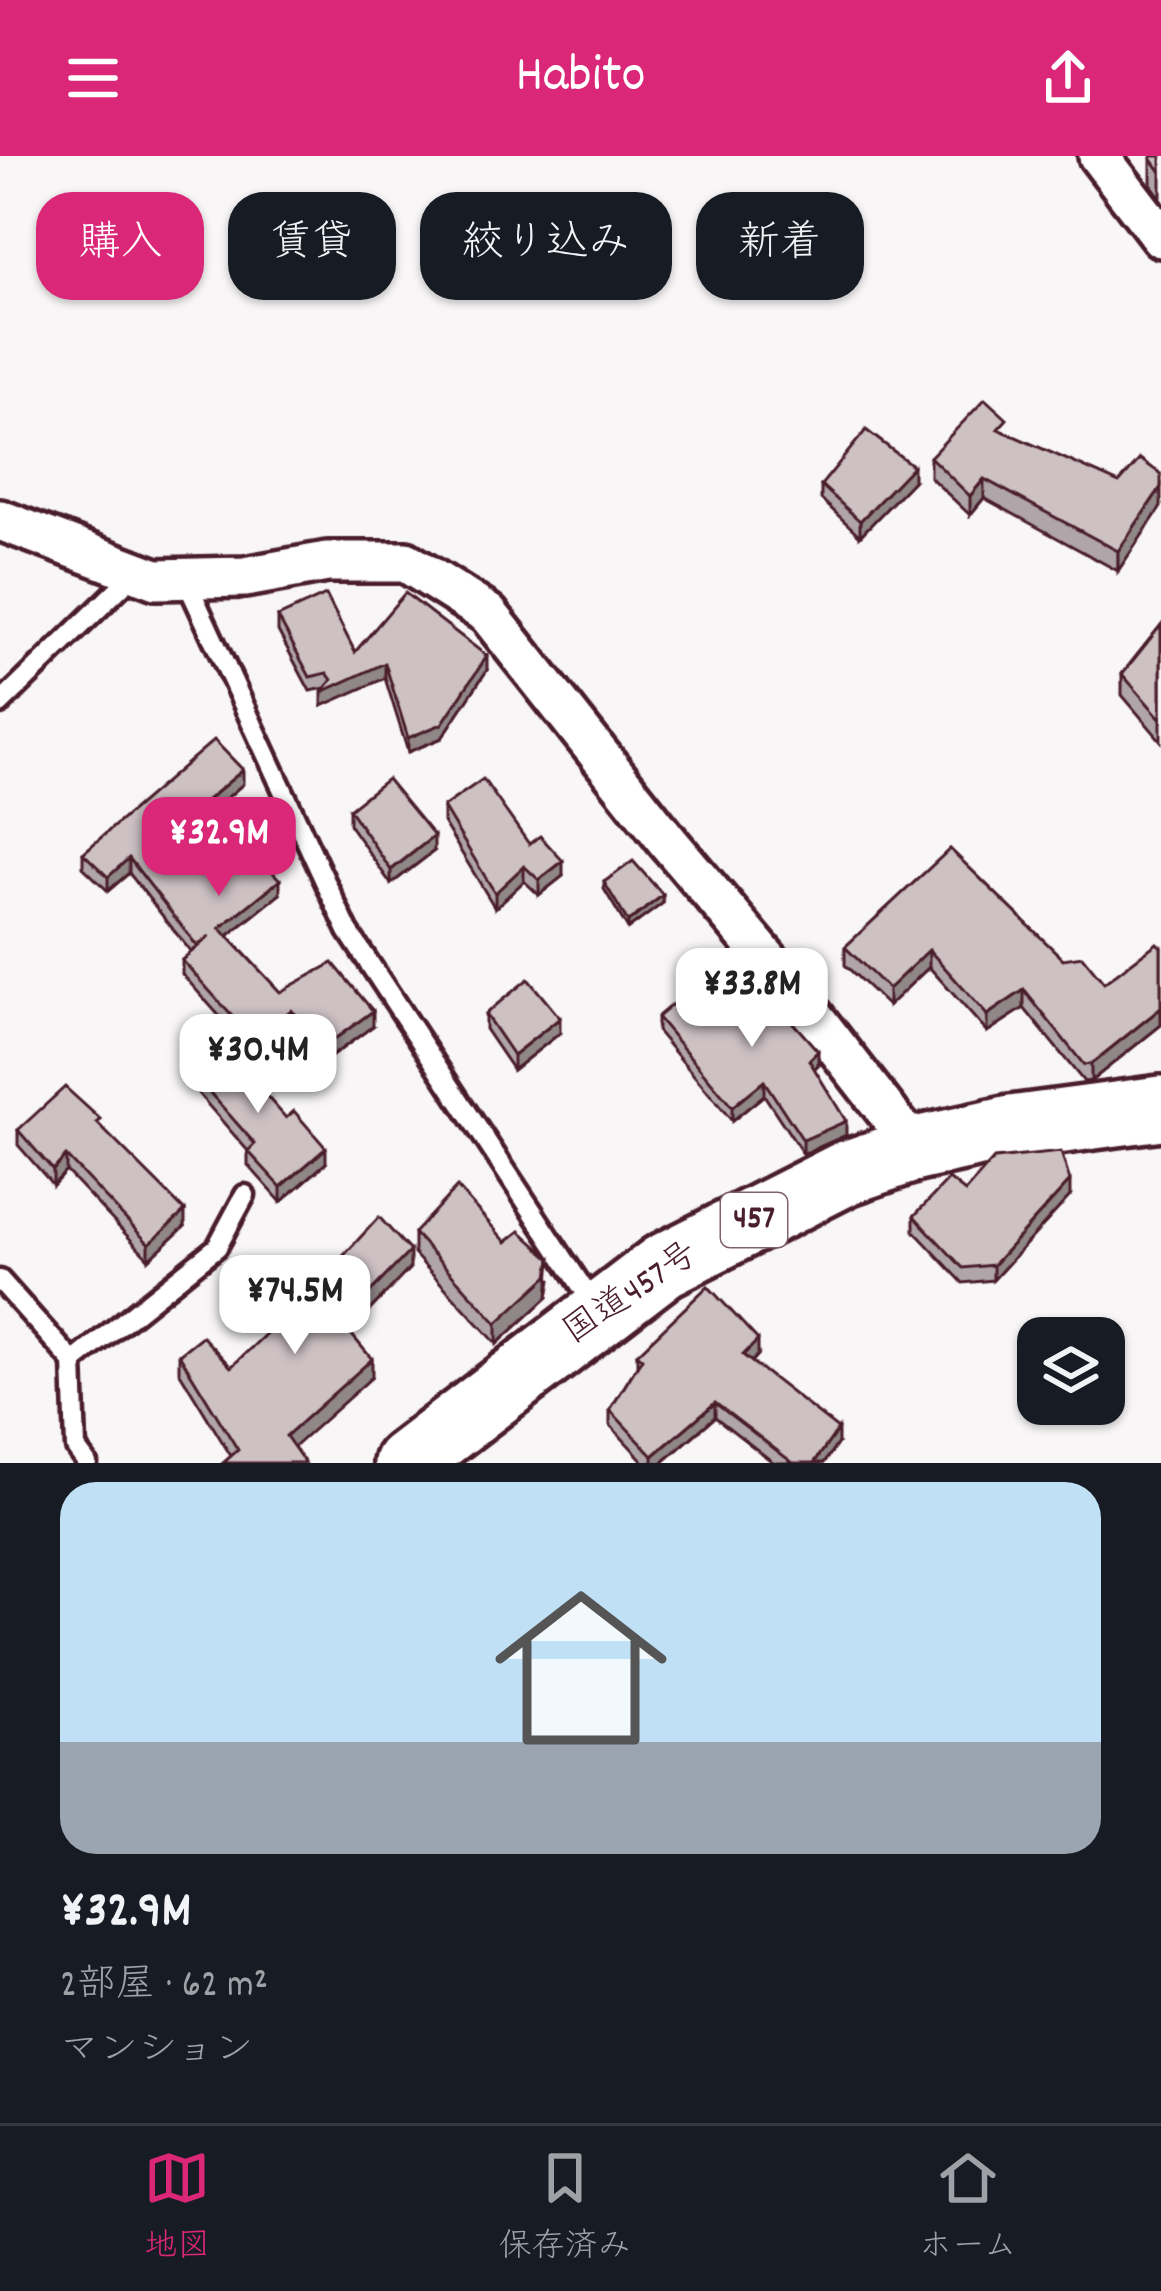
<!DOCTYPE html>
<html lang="ja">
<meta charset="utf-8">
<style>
:root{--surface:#171b24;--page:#20242c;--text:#f1f3f6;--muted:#9ea1a6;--line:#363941;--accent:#db2777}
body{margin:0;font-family:Dekko,"Klee One",sans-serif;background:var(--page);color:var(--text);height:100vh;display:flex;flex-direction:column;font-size:45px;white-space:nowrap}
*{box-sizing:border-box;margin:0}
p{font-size:39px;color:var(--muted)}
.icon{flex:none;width:66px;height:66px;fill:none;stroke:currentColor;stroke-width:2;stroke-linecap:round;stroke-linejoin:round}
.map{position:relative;height:1307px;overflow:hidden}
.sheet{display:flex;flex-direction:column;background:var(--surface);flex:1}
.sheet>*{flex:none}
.banner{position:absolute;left:36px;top:36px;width:1089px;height:108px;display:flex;gap:24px}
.fabs{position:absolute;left:1017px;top:1161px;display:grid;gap:24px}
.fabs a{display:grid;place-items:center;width:108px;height:108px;border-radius:24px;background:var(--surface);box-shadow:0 3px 9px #0004;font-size:60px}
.price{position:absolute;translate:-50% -102px;padding:0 27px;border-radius:24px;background:#fff;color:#222;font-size:39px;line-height:78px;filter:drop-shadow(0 3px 6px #0008)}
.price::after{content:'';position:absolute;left:50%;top:72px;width:36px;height:27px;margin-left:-18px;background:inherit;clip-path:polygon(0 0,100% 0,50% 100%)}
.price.selected{background:var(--accent);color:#fff}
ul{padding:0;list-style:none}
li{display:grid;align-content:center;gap:24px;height:636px;padding:0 60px}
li+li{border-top:3px solid var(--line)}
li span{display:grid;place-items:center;height:372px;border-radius:36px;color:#555}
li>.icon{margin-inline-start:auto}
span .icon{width:216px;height:216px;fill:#fffc;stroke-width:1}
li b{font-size:51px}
.pill{padding:0 42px;border-radius:36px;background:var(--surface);box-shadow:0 3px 9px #0004;font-size:42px;line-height:108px}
.pill.selected{background:var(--accent);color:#fff}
header{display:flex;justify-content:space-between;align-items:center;height:156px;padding:0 60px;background:var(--accent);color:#fff;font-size:54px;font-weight:600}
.tab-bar{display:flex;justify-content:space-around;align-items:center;height:168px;border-top:3px solid var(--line);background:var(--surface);font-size:33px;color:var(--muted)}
.tab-bar a{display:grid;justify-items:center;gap:6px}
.tab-bar .selected{color:var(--accent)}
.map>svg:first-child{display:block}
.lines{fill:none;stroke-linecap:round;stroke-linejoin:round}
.service-casing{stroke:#4a1f2b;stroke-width:27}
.minor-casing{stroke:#4a1f2b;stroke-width:48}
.trunk-casing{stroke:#4a1f2b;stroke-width:72}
.service{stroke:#fff;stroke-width:18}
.minor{stroke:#fff;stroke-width:39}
.trunk{stroke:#fff;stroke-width:63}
.wall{fill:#b0a6a9;stroke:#4a1f2b;stroke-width:3}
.shaded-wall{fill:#908789;stroke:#4a1f2b;stroke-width:3}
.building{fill:#cdc1c4;stroke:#4a1f2b;stroke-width:3}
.labels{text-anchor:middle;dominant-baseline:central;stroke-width:9;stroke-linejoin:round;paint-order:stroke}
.shield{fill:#fff;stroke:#80626b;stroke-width:3}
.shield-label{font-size:33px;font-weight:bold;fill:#4a1f2b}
.street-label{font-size:36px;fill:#4a1f2b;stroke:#fff}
</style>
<header><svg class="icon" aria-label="menu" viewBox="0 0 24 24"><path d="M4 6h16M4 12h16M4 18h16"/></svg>Habito<svg class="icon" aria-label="share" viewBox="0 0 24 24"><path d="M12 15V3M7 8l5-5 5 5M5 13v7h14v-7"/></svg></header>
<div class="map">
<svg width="1161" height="1307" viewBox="0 0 1161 1307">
<rect width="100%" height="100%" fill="#f8f6f7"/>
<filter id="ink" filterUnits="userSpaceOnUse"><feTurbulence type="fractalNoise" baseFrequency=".00833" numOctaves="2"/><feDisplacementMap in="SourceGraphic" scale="24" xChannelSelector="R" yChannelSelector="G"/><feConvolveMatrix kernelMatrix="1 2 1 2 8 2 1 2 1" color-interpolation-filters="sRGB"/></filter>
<g filter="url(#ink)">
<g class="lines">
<defs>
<g id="service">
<polyline points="185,422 348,775 594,1149"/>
<polyline points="0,548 137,415"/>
<polyline points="0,1124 73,1206 76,1292 87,1307"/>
<polyline points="73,1206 217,1091 245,1039"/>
</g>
<g id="minor">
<polyline points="1099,0 1161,81"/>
<polyline points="0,364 156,423 245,421 327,406 406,406 488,458 669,687 784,823 916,993"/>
</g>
<polyline id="trunk" points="406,1307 663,1110 846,1017 916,993 1011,972 1161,952"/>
</defs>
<!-- service casing -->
<use href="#service" class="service-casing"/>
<!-- minor casing -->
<use href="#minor" class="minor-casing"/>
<!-- trunk casing -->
<use href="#trunk" class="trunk-casing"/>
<!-- service -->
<use href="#service" class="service"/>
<!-- minor -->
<use href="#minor" class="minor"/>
<!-- trunk -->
<use href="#trunk" class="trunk"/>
</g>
<!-- wall -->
<g class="wall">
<polygon points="1161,0 1161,42 1151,28 1151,2"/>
<polygon points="1007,277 1119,327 1118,415 984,342 970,359 930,321 930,301"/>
<polygon points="913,325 860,380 821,343 821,329"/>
<polygon points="278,461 355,496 487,514 442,582 408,596 385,522 322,550 326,532 310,535 278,475"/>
<polygon points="1161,469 1161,585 1122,539 1122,518"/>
<polygon points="243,628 214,652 280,738 228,780 280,836 373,870 325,905 291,869 254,899 182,818 182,804 191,796 129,717 108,735 83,711 83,697"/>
<polygon points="443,651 529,688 563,720 539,739 524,725 495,752 443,666"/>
<polygon points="349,653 434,695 391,728 349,668"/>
<polygon points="950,693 1063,803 1104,827 1161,791 1161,869 1091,925 1084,926 1024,852 987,876 929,811 888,850 845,809 845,791"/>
<polygon points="604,726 663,747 628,773 604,733"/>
<polygon points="713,838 773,845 818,909 814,913 846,979 803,998 764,939 732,965 657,875 657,861"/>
<polygon points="485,858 560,877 513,914 485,873"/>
<polygon points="189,913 326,1007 281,1046 248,1009 248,995 189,927"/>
<polygon points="101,971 185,1070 149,1103 66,1015 53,1029 18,989 18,974"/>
<polygon points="965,1036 1070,1040 993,1124 963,1127 914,1075 914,1060"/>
<polygon points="414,1077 506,1086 551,1124 548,1141 497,1188 414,1098"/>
<polygon points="410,1112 349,1176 372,1221 231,1300 179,1215 179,1198 231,1211"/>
<polygon points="637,1198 758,1199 752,1206 838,1287 824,1307 774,1307 715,1261 662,1307 645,1307 610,1269 610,1254 637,1210"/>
</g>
<!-- shaded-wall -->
<g class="shaded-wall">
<polygon points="913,310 913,325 860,380 860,365"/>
<polygon points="984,323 984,342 970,359 970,340"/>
<polygon points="1161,331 1161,351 1118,415 1118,395"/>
<polygon points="487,500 487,514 442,582 408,596 408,582"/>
<polygon points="385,507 385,522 322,550 322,536"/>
<polygon points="243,614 243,628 207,659 207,644"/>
<polygon points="434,680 434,695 391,728 391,714"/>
<polygon points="129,702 129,717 108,735 108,721"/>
<polygon points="563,705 563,720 539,739 539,724"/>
<polygon points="524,710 524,725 495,752 495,737"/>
<polygon points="280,724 280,738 220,786 220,772"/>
<polygon points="663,739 663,747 628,773 628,766"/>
<polygon points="929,794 929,811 888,850 888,833"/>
<polygon points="1024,834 1024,852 987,876 987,859"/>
<polygon points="1161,852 1161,869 1091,925 1091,908"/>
<polygon points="291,854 291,869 254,899 254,885"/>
<polygon points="373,855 373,870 325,905 325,890"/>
<polygon points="560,862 560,877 513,914 513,899"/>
<polygon points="818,895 818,909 809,918 809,904"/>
<polygon points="764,925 764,939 732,965 732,951"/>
<polygon points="846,965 846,979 803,998 803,984"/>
<polygon points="326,992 326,1007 281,1046 281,1031"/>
<polygon points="66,1000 66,1015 53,1029 53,1014"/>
<polygon points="1070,1025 1070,1040 993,1124 993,1109"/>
<polygon points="185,1055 185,1070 149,1103 149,1088"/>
<polygon points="410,1095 410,1112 341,1184 341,1166"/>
<polygon points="551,1103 548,1141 497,1188 497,1167"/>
<polygon points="758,1184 758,1199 743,1214 743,1199"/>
<polygon points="372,1203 372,1221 286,1298 286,1280"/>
<polygon points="715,1247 715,1261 662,1307 653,1307 653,1300"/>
<polygon points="838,1273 838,1287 824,1307 814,1307"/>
</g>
<!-- building -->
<g class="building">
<polygon points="1152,0 1161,0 1161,16 1151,2"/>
<polygon points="985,243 1007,263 998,273 1119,327 1140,303 1161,318 1161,331 1118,395 984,323 970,340 930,301"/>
<polygon points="866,274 913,310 860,365 821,329"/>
<polygon points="405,437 487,500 442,568 408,582 385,507 322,536 332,524 327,517 310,521 278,461 326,439 355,496"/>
<polygon points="1161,469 1161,563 1122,518"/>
<polygon points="214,584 243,614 207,644 280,724 220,772 280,836 333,807 373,855 325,890 291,854 254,885 182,804 210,780 197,790 129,702 108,721 83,697"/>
<polygon points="387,623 434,680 391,714 349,653"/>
<polygon points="483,623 529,688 540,680 563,705 539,724 524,710 495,737 443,651"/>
<polygon points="950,693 1063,803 1082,800 1104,827 1157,787 1161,791 1161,852 1091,908 1084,909 1024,834 987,859 929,794 888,833 845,791"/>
<polygon points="633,705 663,739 628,766 604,726"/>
<polygon points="748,810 773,839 770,841 818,895 809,904 846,965 803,984 764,925 732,951 657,861 701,824 713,838"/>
<polygon points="528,823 560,862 513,899 485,858"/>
<polygon points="217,884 286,962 294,955 326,992 281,1031 248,995 255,988 189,913"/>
<polygon points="65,931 101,964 97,967 185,1055 149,1088 66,1000 53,1014 18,974"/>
<polygon points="1061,996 1070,1025 993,1109 963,1112 914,1060 949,1023 965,1036 994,1003"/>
<polygon points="457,1031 506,1086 520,1075 551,1103 548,1120 497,1167 414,1077"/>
<polygon points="379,1061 410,1095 341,1166 372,1203 286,1280 305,1307 223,1307 238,1294 179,1198 202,1180 231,1211 313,1133"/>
<polygon points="708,1130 758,1184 743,1199 838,1273 814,1307 793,1307 715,1247 653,1300 610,1254 642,1202 637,1198"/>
</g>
</g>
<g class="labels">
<!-- shield labels -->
<rect class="shield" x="721" y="1037" width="66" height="54" rx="9"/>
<g class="shield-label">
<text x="754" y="1064">457</text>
</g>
<!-- street labels -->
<g class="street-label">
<text transform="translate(632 1139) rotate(-34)">国道457号</text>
</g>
</g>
</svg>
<div class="fabs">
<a><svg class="icon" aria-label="layers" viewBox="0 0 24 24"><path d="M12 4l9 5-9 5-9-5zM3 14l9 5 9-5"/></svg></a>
</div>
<b class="price selected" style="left:219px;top:743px">¥32.9M</b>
<b class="price" style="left:752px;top:894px">¥33.8M</b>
<b class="price" style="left:258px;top:960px">¥30.4M</b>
<b class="price" style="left:295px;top:1201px">¥74.5M</b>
<div class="banner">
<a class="pill selected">購入</a>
<a class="pill">賃貸</a>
<a class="pill">絞り込み</a>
<a class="pill">新着</a>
</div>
</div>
<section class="sheet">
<ul>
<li><span style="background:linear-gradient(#bfe0f5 70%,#9aa5b1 0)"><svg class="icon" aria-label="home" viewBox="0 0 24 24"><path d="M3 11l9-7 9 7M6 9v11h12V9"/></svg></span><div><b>¥32.9M</b><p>2部屋 · 62 m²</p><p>マンション</p></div></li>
</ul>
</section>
<nav class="tab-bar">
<a class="selected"><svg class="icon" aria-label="map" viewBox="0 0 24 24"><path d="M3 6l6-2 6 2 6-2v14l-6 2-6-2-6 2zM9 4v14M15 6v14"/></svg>地図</a>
<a><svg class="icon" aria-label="saved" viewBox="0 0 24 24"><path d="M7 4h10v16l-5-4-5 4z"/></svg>保存済み</a>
<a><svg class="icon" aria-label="home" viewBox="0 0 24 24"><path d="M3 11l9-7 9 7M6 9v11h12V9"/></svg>ホーム</a>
</nav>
